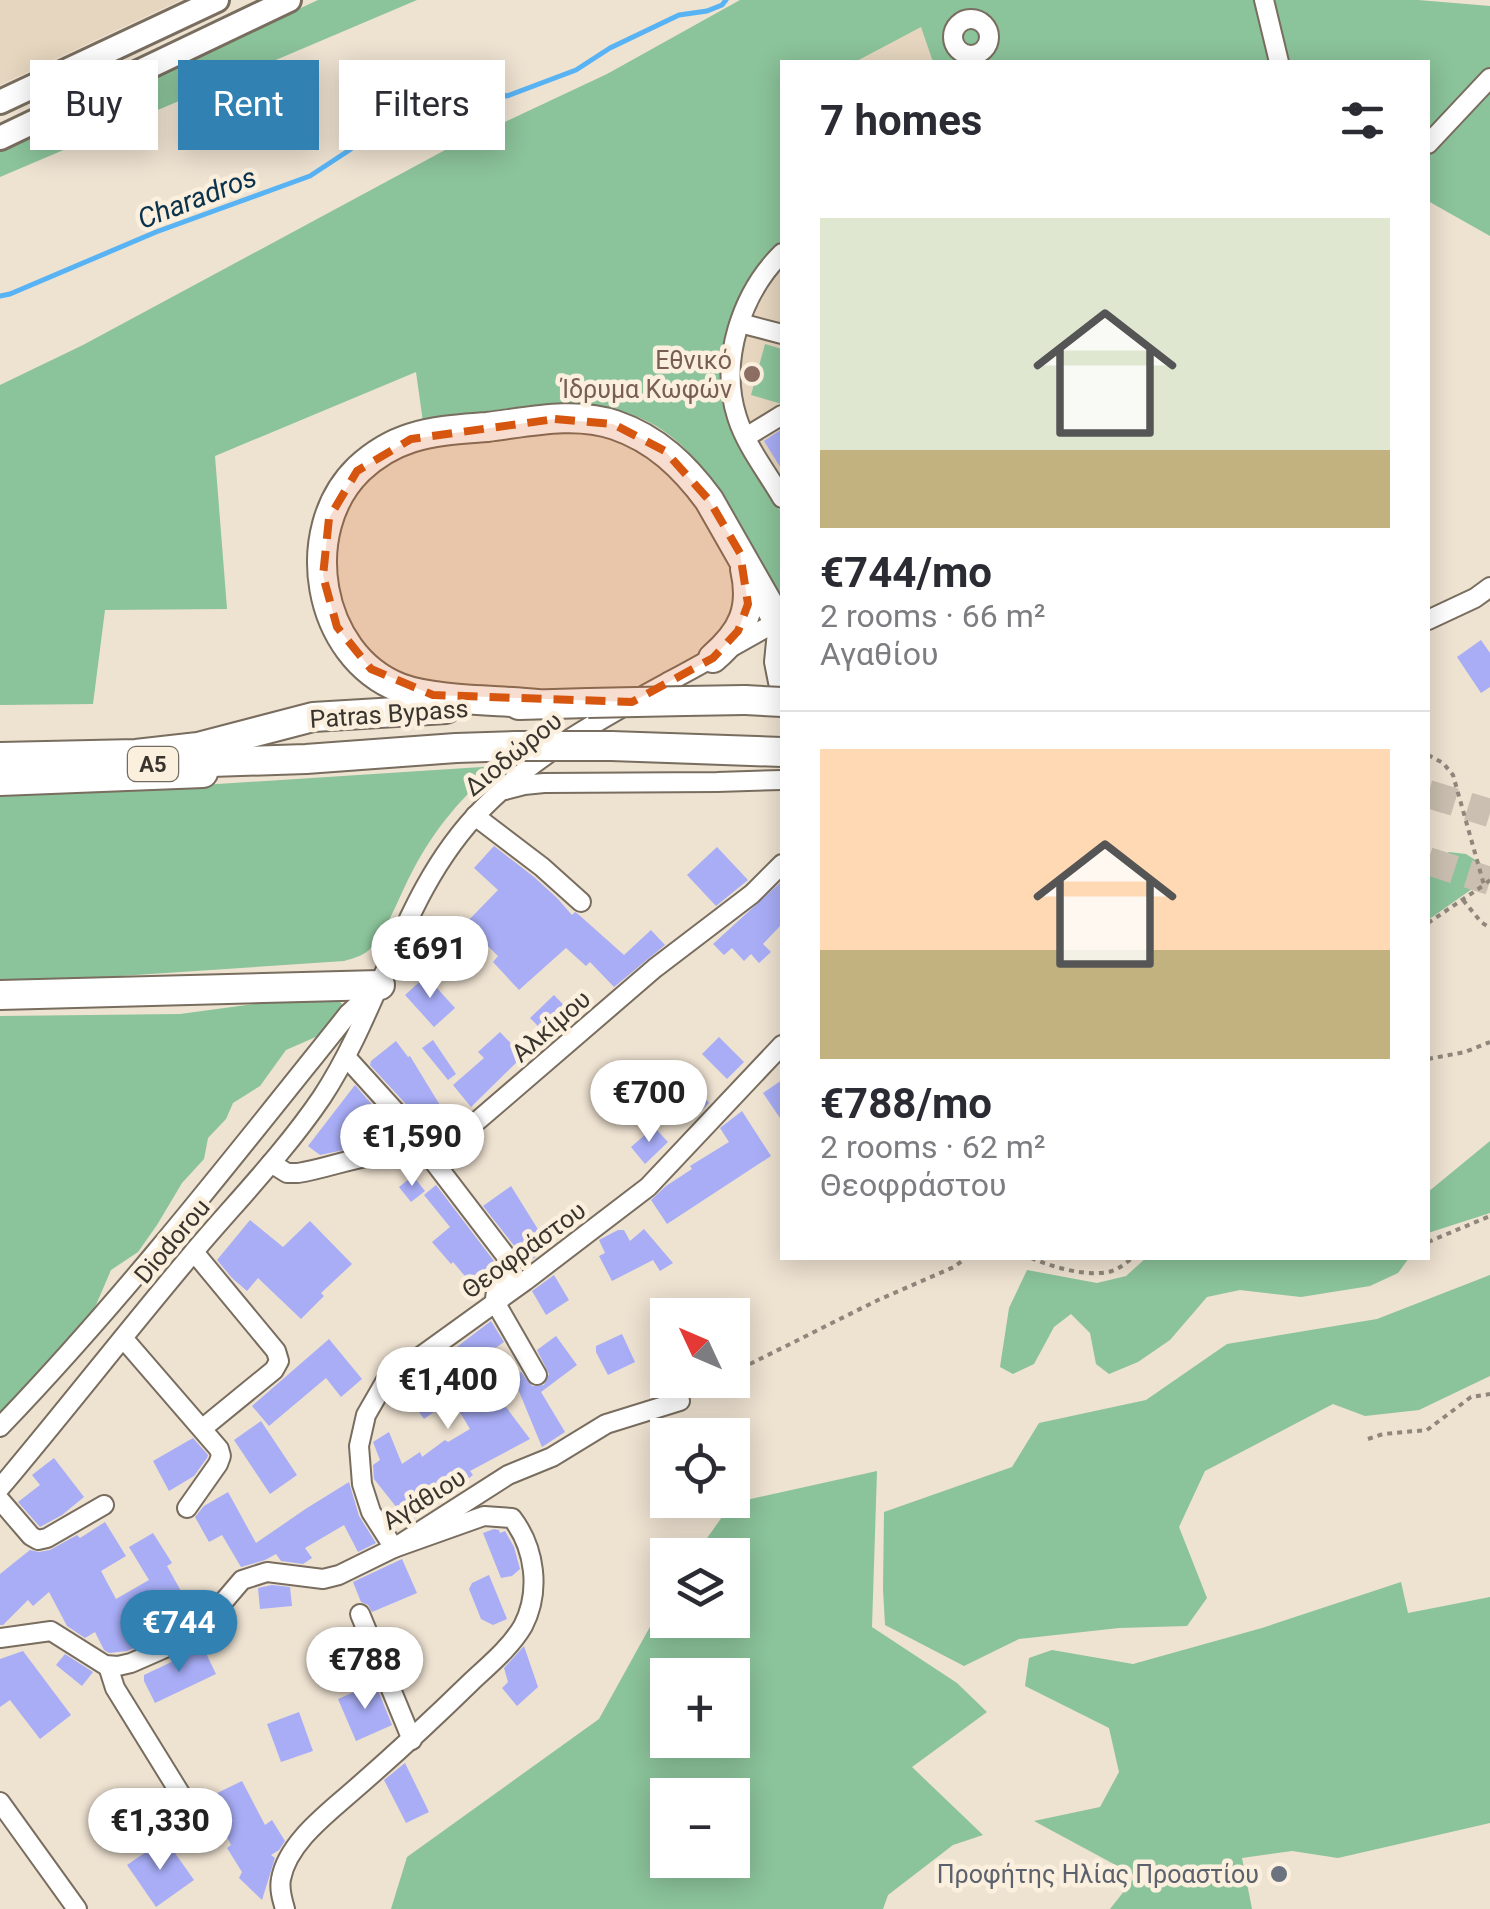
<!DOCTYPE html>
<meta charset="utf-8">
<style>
:root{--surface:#fff;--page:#f2f2f3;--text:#2b2b33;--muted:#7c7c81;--line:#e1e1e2;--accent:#3281b3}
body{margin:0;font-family:Roboto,sans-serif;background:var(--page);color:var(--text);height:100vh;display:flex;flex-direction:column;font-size:38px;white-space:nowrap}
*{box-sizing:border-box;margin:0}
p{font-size:32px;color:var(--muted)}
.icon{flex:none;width:55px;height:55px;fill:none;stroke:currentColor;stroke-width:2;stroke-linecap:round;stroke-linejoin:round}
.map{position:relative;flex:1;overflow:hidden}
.details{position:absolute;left:780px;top:60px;width:650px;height:1200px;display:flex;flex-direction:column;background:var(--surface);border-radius:0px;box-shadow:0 5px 25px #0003}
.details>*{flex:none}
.top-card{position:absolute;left:30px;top:60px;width:600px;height:90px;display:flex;gap:20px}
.needle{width:65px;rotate:314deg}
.fabs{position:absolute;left:650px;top:1298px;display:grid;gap:20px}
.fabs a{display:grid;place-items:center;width:100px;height:100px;border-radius:0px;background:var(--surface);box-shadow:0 5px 25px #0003;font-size:50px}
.price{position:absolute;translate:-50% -85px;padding:0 22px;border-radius:35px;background:#fff;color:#222;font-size:32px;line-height:65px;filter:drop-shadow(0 2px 5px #0008)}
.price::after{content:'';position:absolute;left:50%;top:60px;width:30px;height:22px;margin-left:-15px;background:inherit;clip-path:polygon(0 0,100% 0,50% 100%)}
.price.current{background:var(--accent);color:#fff}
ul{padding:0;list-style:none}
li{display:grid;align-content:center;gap:20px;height:530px;padding:0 40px}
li+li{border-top:2px solid var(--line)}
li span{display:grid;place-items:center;height:310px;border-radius:0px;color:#555}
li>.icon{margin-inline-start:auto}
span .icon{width:180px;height:180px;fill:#fffc;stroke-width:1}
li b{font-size:42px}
h2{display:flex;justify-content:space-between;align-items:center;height:120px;padding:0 40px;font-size:42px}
.tag{padding:0 35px;border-radius:0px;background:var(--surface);box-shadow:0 5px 25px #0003;font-size:35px;line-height:90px}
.tag.current{background:var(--accent);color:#fff}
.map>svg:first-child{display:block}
.built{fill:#e6d6bf}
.green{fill:#8bc39a;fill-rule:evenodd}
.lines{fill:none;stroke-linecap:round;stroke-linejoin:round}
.stream{stroke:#57b3f4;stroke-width:5}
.building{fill:#a8adf6}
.highway-tunnel{stroke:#cabfb0;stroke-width:28;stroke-dasharray:28 14;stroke-linecap:butt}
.minor-casing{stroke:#786d5e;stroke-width:22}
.major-casing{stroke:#786d5e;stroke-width:28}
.highway-casing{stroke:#786d5e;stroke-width:32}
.path{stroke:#8f877b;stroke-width:4;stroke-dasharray:5 5;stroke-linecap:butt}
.minor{stroke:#fff;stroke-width:18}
.major{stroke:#fff;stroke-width:22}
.highway{stroke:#fff;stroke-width:28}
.highway-bridge-casing{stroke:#786d5e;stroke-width:32;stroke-linecap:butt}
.highway-bridge{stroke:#fff;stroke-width:28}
.marked{fill:#d6550f;fill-opacity:0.2;stroke:#d6550f;stroke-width:8;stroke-dasharray:20 12;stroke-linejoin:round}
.education-dot{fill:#8d6e63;stroke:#fbefde;stroke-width:4}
.worship-dot{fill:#6b7280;stroke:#fbefde;stroke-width:4}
.labels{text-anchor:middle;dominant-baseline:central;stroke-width:9;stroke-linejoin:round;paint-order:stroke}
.shield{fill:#fbefde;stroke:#736c63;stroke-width:2.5}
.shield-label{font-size:22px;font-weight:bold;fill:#39342e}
.education-label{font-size:25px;fill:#785e54;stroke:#fbefde;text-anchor:end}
.street-label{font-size:25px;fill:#39342e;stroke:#fbefde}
.worship-label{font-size:25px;fill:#5b616d;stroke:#fbefde;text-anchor:end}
.water-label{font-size:28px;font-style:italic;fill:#0a324c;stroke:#fbefde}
</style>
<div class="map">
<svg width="1490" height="1909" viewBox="0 0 1490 1909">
<rect width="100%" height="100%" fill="#eee2d1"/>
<!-- built -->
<g class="built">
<polygon points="0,0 181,0 0,85"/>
<polygon points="921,26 933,62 855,62 861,59"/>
<polygon points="782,245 782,514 730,421 722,403 721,380 725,351"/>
</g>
<!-- green -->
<g class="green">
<polygon points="318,0 417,0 0,177 0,148"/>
<path d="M740,0H1418L1490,6V236L1428,201V62H933L921,27L855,62H782V245L725,351L721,380L722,403L730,421L782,514V598L776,596C753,555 729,507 702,469C634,374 520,407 423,422L416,372L215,456L227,609L105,610L93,704L0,705V385L83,345L447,149L607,74Z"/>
<polygon points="765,344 782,349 782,404 751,395"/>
<path d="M497,766C462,797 435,828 413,870C400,894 390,925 372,947C365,955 355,958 344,961L0,984V788L125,790Z"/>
<polygon points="1449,852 1466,854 1488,868 1479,884 1428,920 1428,867"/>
<polygon points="339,1000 343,1006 341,1015 327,1032 286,1050 260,1086 233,1103 226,1119 208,1138 204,1159 182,1183 157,1225 138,1252 111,1270 96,1305 77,1336 0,1419 0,1016 180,1014 277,1001"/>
<polygon points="1490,1141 1490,1213 1428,1233 1428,1192"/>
<polygon points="1146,1258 1409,1258 1398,1273 1370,1286 1301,1297 1240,1290 1207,1297 1170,1340 1138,1362 1109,1374 1096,1364 1090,1333 1071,1314 1054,1327 1034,1364 1013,1374 1000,1367 1009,1308 1027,1270 1097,1283 1126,1276"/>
<polygon points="1490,1275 1490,1376 1419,1410 1365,1416 1333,1404 1205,1471 1179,1527 1207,1598 1187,1626 1119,1628 1019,1639 964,1666 885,1625 883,1589 884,1512 1012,1467 1039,1423 1146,1400 1227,1344 1377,1319"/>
<path d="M877,1471L872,1627L957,1683L987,1712L912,1767L983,1835L953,1845L888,1895L883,1909H391L407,1857L599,1719L667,1596L668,1620H732V1555H695L732,1503ZM668,1675H732V1740H668ZM668,1795H732V1860H668Z"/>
<polygon points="1401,1582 1408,1613 1490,1597 1490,1823 1338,1858 1292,1851 1242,1858 1252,1909 1110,1909 1136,1876 1034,1821 1100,1807 1119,1772 1109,1728 1025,1686 1029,1658 1052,1650 1133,1664 1262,1628"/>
</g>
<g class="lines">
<!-- stream -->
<polyline class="stream" points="0,296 10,294 156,232 310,176 348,151 426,92 477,87 507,96 576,70 610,48 679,15 707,11 722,5 726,0"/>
</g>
<!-- building -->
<g class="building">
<polygon points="782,429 782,470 764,441"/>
<polygon points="1481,640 1490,653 1490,687 1481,693 1457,657"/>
<polygon points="494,846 534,877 557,898 572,915 575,912 578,914 624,955 651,930 665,945 614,987 590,962 586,966 566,948 519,990 493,962 498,956 465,924 498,890 474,868"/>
<polygon points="717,847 748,880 716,906 687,875"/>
<polygon points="782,881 782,924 763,944 771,952 759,963 751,954 744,961 732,948 724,955 713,944"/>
<polygon points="426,976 455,1008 434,1027 405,995"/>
<polygon points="554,995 577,1019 552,1040 530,1018"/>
<polygon points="500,1032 523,1056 471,1107 453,1085 484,1058 478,1052"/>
<polygon points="719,1037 744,1062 727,1079 702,1054"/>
<polygon points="433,1040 456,1074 448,1080 422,1048"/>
<polygon points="396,1041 408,1057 410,1056 449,1120 428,1134 405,1103 370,1065 371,1061"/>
<polygon points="681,1073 709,1103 691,1121 662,1090"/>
<polygon points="782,1080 782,1121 763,1093"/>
<polygon points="355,1085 393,1129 382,1142 320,1155 308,1146"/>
<polygon points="742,1111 771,1156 667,1224 651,1200 666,1186 692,1169 690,1166 729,1142 720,1128"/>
<polygon points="654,1127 668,1142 645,1164 631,1147"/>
<polygon points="413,1176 425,1191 411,1202 399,1187"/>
<polygon points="436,1185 497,1265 481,1295 453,1262 451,1264 432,1242 450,1227 424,1195"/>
<polygon points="511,1186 549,1247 522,1267 519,1252 483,1206"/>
<polygon points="250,1220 283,1247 310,1221 352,1264 321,1293 324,1296 301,1319 258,1278 247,1291 232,1278 217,1260"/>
<polygon points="644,1229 673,1263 660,1271 653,1260 612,1281 599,1256 605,1253 599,1240 618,1230 624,1230 630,1241"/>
<polygon points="554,1275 569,1300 546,1315 532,1291"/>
<polygon points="491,1321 504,1342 457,1375 477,1399 482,1395 484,1398 494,1391 530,1439 470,1471 473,1475 450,1493 449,1491 409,1523 374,1479 373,1465 380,1460 373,1442 389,1432 402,1464 420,1452 422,1457 445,1440 448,1442 470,1429 452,1399 424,1419 400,1386 415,1376 416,1378"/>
<polygon points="622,1334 635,1362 608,1375 596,1352 596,1346"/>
<polygon points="556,1336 577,1365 541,1392 565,1432 542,1447 513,1377 521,1372 532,1386 544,1385 549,1374 537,1350"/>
<polygon points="329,1339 362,1379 341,1397 326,1378 269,1426 252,1406"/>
<polygon points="261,1421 297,1475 270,1494 234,1440"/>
<polygon points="193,1438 208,1455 207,1458 194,1476 169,1491 153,1461"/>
<polygon points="54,1458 84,1497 62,1515 40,1527 18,1502 40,1485 32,1475"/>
<polygon points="349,1482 359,1516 376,1543 358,1552 344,1525 305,1548 312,1558 303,1564 281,1561 276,1554 265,1560 241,1567 222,1535 209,1542 195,1517 204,1506 228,1492 256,1543 307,1508"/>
<polygon points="105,1522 126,1556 101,1571 116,1599 149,1580 129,1547 153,1533 172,1563 167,1566 195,1616 187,1625 182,1627 175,1614 137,1636 141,1645 127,1651 109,1653 104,1650 95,1632 85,1638 67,1626 49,1592 33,1606 28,1600 3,1625 0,1625 0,1574 30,1550 39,1552 50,1550 77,1535 80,1538"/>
<polygon points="494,1529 499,1530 500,1533 505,1531 514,1547 520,1569 512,1576 501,1578 483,1533"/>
<polygon points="402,1559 417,1593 372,1612 368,1605 361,1602 353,1582"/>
<polygon points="489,1575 507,1619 493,1625 481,1619 469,1589 472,1583"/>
<polygon points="272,1585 290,1587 292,1606 260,1609 258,1588"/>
<polygon points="524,1646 538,1687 517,1706 502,1688 508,1682 504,1668"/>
<polygon points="203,1647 216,1674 155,1703 144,1681 144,1675"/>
<polygon points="23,1651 71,1715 40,1739 10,1700 0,1707 0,1659"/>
<polygon points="65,1654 93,1672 82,1686 56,1665"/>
<polygon points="375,1683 392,1725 356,1741 338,1699"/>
<polygon points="299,1712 313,1751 281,1762 267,1724"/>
<polygon points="405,1763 429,1812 406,1823 384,1780"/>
<polygon points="242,1781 265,1825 272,1820 285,1841 279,1850 271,1855 275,1858 262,1900 239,1878 242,1872 227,1848 231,1845 207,1798"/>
<polygon points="165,1839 194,1880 156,1907 127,1865"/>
</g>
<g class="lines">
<!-- highway-tunnel -->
<g class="highway-tunnel">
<polyline points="1428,794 1490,813"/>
<polyline points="1428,861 1490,881"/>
</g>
<defs>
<g id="minor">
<polyline points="1264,0 1279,62"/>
<circle cx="971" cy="37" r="18"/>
<polyline points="1428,144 1490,78"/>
<path d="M782,253C741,294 719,361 737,417C746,446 767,472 782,498"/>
<polyline points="740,323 782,334"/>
<polyline points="746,437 782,415"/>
<polyline points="1428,620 1475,598 1490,587"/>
<polyline points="778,621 774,662 782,702"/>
<polyline points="505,790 524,785 544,783 717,782 782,780"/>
<polyline points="475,816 542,867 581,902"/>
<path d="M346,1057L395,1111L509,1260C515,1279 493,1284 495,1302L537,1375"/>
<path d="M271,1163L287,1173H298C324,1169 349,1159 376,1155C397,1151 430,1156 447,1147L655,968L752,894L782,864"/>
<polyline points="194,1252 276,1351 279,1361 274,1370 203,1428"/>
<polyline points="123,1338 219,1449 221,1456 218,1464 187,1508"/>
<path d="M0,1427C125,1297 236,1154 349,1013L376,988"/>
<path d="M0,1488C65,1411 127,1331 192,1254C236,1202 284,1153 322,1097C383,1004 403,888 483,808C537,753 603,718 670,681C708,661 745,639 782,619"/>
<polyline points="0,1500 31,1536 38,1540 47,1538 104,1505"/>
<polyline points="360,1614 412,1740"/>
<polyline points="0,1638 51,1631 105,1665 118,1666 131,1663 195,1635 242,1580 267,1572 323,1579 339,1575 394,1548 508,1475 552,1457 606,1424 680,1401"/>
<polyline points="108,1666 115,1688 188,1806"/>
<polyline points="0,1802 77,1909"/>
<path d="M285,1909C282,1899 279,1889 281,1879C287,1845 323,1817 347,1796C390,1759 431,1721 471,1682C489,1665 510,1648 523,1626C541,1591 535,1548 512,1518L484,1516L394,1548L371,1512L362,1484L359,1446L366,1415L385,1382L525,1281L648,1187L782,1045"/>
</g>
<g id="major">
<polyline points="0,102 217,0"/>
<polyline points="0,138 289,0"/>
</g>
<g id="highway">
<path d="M713,658C743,632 754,609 745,569"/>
<polyline points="685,701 745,700"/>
<path d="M537,704C499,700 434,701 400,688C316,655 296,530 359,469C374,455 392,444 411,438C436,430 462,429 487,427C528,422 575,411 615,425C656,439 684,466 709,500L778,621"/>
<polyline points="519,705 588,703"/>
<polyline points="611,746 782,752"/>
<polyline points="0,757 136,754 198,747 313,717 446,709"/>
<polyline points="181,763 306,759 456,748 516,746"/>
<polyline points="0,781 203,773"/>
<polyline points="0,995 380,985"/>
</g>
</defs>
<!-- minor casing -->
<use href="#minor" class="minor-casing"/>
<!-- major casing -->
<use href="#major" class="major-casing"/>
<!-- highway casing -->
<use href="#highway" class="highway-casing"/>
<!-- path -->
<g class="path">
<polyline points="1428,755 1443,763 1453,775 1484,885 1490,880"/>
<polyline points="1463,900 1481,922 1490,928"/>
<polyline points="1428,923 1484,885"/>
<polyline points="1428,1059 1465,1052 1490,1042"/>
<polyline points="1428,1242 1490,1216"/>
<path d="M1031,1258C1053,1267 1088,1278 1112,1271C1120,1268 1126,1263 1132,1258"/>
<polyline points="732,1373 878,1300 954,1267 966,1258"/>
<polyline points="693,1394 719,1380"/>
<polyline points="1368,1439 1383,1434 1427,1430 1471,1397 1490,1394"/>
</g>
<!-- minor -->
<use href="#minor" class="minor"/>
<!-- major -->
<use href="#major" class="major"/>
<!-- highway -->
<use href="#highway" class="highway"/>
<defs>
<g id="highway-bridge">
<polyline points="745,700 782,702"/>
<polyline points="588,703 685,701"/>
<polyline points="516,746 611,746"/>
</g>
</defs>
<!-- highway-bridge casing -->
<use href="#highway-bridge" class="highway-bridge-casing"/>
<!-- highway-bridge -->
<use href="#highway-bridge" class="highway-bridge"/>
</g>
<!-- marked area -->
<path class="marked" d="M555,419L613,424L665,451L709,500L740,553L748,604L738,631L713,658L632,702L433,695L371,669L337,627L323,576L329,518L357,471L411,439Z"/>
<!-- markers -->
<circle class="education-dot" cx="752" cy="374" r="10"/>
<circle class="worship-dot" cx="1279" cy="1874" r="10"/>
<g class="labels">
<!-- shield labels -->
<rect class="shield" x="128" y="747" width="50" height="34" rx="8"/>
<g class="shield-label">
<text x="153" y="764">Α5</text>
</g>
<!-- education labels -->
<g class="education-label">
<text x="732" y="360">Εθνικό<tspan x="732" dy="29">Ίδρυμα Κωφών</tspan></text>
</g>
<!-- street labels -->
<g class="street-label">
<text transform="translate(389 714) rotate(-4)">Patras Bypass</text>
<text transform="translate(513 754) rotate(-39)">Διοδώρου</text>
<text transform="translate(551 1026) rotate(-41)">Αλκίμου</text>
<text transform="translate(172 1241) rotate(-50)">Diodorou</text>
<text transform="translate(524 1250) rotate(-36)">Θεοφράστου</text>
<text transform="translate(424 1499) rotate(-32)">Αγάθιου</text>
</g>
<!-- worship labels -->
<g class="worship-label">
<text x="1259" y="1874">Προφήτης Ηλίας Προαστίου</text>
</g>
<!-- water labels -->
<g class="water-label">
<text transform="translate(197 198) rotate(-21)">Charadros</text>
</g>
</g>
</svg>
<div class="fabs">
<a><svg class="needle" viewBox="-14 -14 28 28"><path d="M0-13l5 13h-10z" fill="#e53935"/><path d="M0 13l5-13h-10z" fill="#7c7c81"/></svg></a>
<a><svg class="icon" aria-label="locate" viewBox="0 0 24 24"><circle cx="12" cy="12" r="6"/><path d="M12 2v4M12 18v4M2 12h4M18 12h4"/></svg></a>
<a><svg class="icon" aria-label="layers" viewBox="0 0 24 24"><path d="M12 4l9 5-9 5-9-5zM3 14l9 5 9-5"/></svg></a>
<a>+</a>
<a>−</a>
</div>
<b class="price" style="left:430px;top:1001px">€691</b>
<b class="price" style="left:649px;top:1145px">€700</b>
<b class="price" style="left:412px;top:1189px">€1,590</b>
<b class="price" style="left:448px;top:1432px">€1,400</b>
<b class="price current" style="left:179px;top:1675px">€744</b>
<b class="price" style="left:365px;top:1712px">€788</b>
<b class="price" style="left:160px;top:1873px">€1,330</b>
<div class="top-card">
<a class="tag">Buy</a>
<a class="tag current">Rent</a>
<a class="tag">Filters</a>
</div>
<section class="details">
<h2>7 homes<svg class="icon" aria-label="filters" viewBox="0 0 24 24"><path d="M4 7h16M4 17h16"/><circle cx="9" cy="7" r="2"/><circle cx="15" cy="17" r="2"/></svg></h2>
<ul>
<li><span style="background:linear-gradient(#dfe7d0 75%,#c2b280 0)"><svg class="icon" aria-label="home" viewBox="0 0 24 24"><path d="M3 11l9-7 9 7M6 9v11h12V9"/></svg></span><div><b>€744/mo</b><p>2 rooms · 66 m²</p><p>Αγαθίου</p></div></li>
<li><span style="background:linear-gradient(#ffd9b3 65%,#c2b280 0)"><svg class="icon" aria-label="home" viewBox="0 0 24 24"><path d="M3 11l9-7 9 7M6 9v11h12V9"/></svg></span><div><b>€788/mo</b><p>2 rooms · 62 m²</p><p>Θεοφράστου</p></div></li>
</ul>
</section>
</div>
